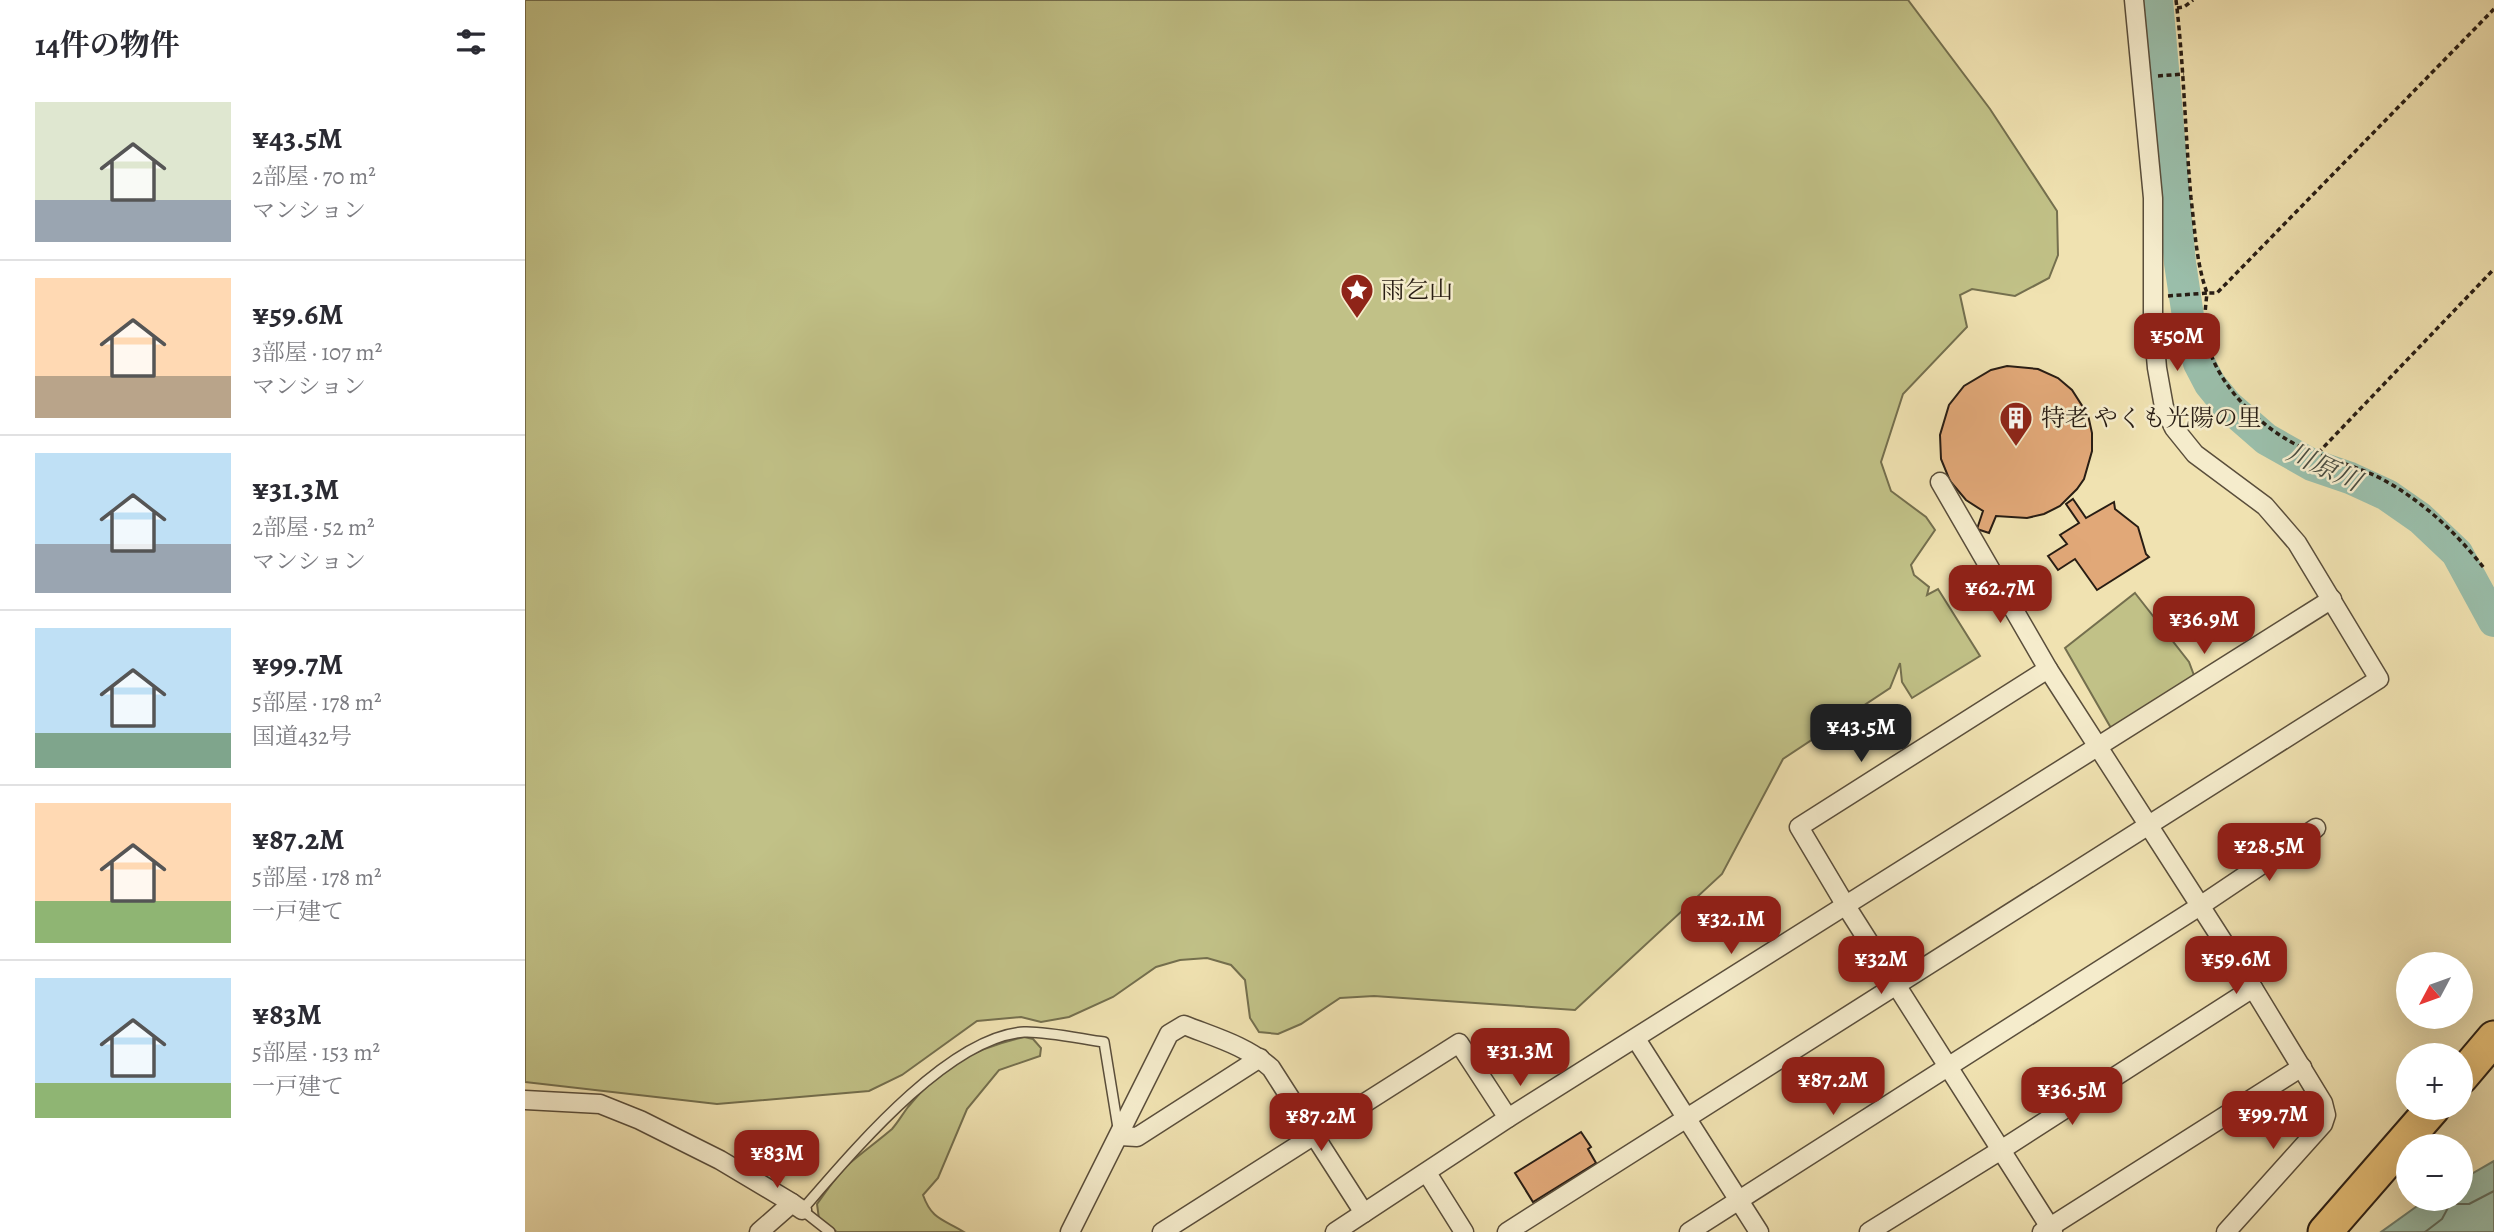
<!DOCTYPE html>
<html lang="ja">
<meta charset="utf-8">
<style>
:root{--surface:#fff;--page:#f2f2f3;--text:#2b2b33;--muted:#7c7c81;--line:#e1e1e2;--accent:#8f2418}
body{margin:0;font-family:Alegreya,"Noto Serif JP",serif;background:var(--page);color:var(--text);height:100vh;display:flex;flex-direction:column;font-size:26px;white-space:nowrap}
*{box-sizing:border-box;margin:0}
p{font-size:23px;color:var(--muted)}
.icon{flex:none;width:38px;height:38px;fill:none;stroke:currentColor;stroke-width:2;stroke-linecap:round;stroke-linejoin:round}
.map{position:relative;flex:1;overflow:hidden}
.details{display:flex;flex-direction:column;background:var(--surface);width:525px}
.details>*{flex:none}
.needle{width:46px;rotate:229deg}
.buttons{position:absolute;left:1871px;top:952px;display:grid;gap:14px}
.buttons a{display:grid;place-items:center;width:77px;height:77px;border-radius:50%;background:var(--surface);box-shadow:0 7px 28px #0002;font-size:35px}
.price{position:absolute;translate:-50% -60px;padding:0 16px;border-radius:14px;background:var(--accent);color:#fff;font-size:23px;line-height:46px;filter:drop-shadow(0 2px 4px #0008)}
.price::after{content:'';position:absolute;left:50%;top:42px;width:21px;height:16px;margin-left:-10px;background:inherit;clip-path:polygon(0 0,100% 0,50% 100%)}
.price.active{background:#222;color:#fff}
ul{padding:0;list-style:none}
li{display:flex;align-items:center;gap:21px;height:175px;padding:0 35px}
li+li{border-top:2px solid var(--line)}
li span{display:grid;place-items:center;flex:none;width:196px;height:140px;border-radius:0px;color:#555}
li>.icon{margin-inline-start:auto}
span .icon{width:84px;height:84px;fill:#fffc;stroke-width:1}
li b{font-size:30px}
h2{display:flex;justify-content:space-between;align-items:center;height:84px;padding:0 35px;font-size:30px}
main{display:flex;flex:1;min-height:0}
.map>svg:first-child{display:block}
.green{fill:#c1c187;stroke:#746f4e;stroke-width:2}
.water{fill:#9abeaa;stroke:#6c7e6e;stroke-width:2}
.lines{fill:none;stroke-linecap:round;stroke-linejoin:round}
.shore{stroke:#616e5f;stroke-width:2}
.river{stroke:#9abeaa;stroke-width:32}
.building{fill:#e1a878;stroke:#281d14;stroke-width:2}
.lane-casing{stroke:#5a4e3b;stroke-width:12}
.street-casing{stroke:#5a4e3b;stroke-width:21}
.highway-casing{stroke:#281d14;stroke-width:37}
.path{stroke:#281d14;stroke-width:3.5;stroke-dasharray:5 3.5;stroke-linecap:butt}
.lane{stroke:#f5eccc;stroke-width:9}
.street{stroke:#f5eccc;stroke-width:18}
.highway{stroke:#e8c178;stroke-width:33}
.labels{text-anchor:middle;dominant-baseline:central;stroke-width:5;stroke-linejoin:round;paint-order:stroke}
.poi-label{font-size:24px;fill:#281d14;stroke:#f5eccc;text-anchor:start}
.water-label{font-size:26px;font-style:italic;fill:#4a4d41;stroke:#f5eccc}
</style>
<main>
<section class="details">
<h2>14件の物件<svg class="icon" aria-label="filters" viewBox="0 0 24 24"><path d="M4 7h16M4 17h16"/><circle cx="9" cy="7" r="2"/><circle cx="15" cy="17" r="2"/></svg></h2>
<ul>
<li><span style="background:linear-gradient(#dfe7d0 70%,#9aa5b1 0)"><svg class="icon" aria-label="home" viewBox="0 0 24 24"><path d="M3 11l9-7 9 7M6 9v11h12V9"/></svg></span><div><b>¥43.5M</b><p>2部屋 · 70 m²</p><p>マンション</p></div></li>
<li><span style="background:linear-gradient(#ffd9b3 70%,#b9a48a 0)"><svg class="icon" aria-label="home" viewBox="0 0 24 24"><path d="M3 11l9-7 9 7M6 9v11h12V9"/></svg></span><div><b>¥59.6M</b><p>3部屋 · 107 m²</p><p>マンション</p></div></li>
<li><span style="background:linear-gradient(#bfe0f5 65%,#9aa5b1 0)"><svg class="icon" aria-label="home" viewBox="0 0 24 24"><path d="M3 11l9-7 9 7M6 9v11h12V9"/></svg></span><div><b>¥31.3M</b><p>2部屋 · 52 m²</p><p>マンション</p></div></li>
<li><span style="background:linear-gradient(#bfe0f5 75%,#7fa58c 0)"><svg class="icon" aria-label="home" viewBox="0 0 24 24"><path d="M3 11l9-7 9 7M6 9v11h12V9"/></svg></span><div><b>¥99.7M</b><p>5部屋 · 178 m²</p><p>国道432号</p></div></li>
<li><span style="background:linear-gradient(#ffd9b3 70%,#8fb573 0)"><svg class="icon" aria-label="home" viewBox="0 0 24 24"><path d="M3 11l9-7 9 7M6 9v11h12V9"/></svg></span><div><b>¥87.2M</b><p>5部屋 · 178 m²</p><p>一戸建て</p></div></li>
<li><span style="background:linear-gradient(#bfe0f5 75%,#8fb573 0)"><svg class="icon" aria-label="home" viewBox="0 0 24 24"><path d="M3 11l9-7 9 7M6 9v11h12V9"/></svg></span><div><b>¥83M</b><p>5部屋 · 153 m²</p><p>一戸建て</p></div></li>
</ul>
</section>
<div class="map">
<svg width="1969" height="1232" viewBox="0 0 1969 1232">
<rect width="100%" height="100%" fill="#f0e2b1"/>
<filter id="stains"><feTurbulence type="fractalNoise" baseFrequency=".00286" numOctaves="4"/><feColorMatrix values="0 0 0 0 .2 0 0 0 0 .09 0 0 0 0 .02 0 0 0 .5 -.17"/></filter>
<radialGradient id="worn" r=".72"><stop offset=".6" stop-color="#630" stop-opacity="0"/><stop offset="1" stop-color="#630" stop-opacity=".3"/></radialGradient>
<!-- green -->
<g class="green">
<polygon points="0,0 1383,0 1465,109 1532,211 1533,255 1524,278 1490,296 1447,289 1435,295 1442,327 1378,394 1356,462 1366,491 1401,517 1410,530 1386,565 1389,575 1404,587 1402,595 1413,589 1455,656 1387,698 1377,682 1375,663 1365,688 1258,759 1197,874 1050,1010 849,996 815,998 776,1024 753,1034 734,1032 725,1018 720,980 706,965 682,958 655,960 631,967 588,997 544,1017 516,1022 496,1017 452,1021 377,1075 344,1091 192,1104 0,1082"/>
<polygon points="1610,593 1664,662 1670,678 1586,728 1540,648"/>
<path d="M499,1037L508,1039L516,1048L515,1056L474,1070L442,1109L413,1178L398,1195C407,1220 418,1219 439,1232H312L294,1219L292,1204C302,1190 312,1175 325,1163C339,1151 353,1141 367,1129C373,1122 377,1115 383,1107C416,1066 448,1049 499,1037Z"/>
</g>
<!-- water -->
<polygon class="water" points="1969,1161 1969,1232 1856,1232 1902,1199 1936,1199 1936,1180"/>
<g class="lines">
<!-- shore -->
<polyline class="shore" points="1900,1232 1917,1219 1925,1204 1944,1204 1969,1191"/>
<!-- river -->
<polyline class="river" points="1632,0 1655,263 1666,336 1674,363 1685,384 1702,405 1741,439 1787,465 1825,478 1862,495 1895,518 1932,553 1969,621"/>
</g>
<!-- building -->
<g class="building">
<polygon points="1482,366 1513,369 1533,378 1547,390 1563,415 1567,433 1567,451 1559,479 1552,489 1535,506 1519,514 1502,518 1471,516 1464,533 1452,529 1458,511 1441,500 1425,481 1416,459 1415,435 1424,405 1439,386 1466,370"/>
<polygon points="1548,499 1561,518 1589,502 1590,509 1613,527 1621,554 1624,557 1572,590 1550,559 1533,570 1523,556 1542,544 1535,535 1554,523 1541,504"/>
<polygon points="1056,1132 1066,1147 1063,1149 1071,1163 1008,1202 990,1173"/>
</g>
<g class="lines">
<defs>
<path id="lane" d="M305,1232L277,1210C325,1155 422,1037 499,1032C520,1031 557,1039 579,1042L593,1128"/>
<g id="street">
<polyline points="1415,482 1523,669 1728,988 1798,1103 1801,1115 1798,1124 1701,1232"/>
<polyline points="1523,669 1274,827 1321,906 1528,1232"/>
<polyline points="1111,1039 1234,1232"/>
<polyline points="0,1100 75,1104 115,1120 195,1160 267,1203"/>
<polyline points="595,1136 612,1137 735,1058"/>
<polyline points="902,1173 939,1232"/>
<polyline points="234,1232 267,1203 277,1210"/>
<path d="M545,1232L644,1034L659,1025C689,1037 722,1046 746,1068L839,1213"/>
<polyline points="637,1232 934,1043 983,1118"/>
<polyline points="810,1232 983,1118 1807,599"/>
<polyline points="982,1232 1854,679 1772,543 1740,506 1670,454 1649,428 1639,407 1632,368 1628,322 1628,198 1609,0"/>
<polyline points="1164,1232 1675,906 1791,828"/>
<polyline points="1344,1232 1476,1150 1728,988"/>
<polyline points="1517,1232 1777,1067"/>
</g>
<g id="highway">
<polyline points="1936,1077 1969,1038"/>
<polyline points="1800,1232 1908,1108"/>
</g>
</defs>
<!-- lane casing -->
<use href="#lane" class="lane-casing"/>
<!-- street casing -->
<use href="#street" class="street-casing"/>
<!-- highway casing -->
<use href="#highway" class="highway-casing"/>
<!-- path -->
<g class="path">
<path d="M1651,0C1659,66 1660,132 1666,198C1670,230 1671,262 1682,293H1692L1969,9"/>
<polyline points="1652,8 1659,7 1668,0"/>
<polyline points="1633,76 1659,74"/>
<path d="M1643,296L1682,293C1680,311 1678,329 1683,346C1694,384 1728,419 1761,439C1792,458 1832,464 1864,483C1902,505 1932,534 1959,568"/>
<polyline points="1793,453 1969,269"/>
</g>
<!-- lane -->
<use href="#lane" class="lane"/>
<!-- street -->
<use href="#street" class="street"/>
<!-- highway -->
<use href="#highway" class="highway"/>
</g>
<!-- icons -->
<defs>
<symbol id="sight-pin" viewBox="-11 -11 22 30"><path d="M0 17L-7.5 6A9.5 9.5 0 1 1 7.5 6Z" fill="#8f2418" stroke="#f5eccc"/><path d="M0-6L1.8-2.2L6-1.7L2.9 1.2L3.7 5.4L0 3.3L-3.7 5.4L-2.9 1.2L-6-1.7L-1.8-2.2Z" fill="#fff"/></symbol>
<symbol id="building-pin" viewBox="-11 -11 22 30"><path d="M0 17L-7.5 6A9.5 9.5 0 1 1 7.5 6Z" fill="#8f2418" stroke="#f5eccc"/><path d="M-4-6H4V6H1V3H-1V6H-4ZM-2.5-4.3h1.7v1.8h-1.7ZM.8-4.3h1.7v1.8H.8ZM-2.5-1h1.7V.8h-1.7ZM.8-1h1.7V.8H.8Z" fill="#fff"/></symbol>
</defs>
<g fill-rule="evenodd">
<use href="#sight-pin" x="813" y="271" width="38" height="52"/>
<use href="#building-pin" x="1472" y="399" width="38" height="52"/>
</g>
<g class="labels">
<!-- poi labels -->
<g class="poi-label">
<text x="856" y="290">雨乞山</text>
<text x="1516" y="418">特老 やくも光陽の里</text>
</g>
<!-- water labels -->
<g class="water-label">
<text transform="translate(1799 467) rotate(25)">川原川</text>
</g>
</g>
<rect width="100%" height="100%" filter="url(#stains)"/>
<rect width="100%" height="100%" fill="url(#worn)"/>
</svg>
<div class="buttons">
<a><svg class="needle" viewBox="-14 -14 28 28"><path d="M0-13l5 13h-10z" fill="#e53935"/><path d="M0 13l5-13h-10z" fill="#7c7c81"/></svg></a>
<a>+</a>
<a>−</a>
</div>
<b class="price" style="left:1652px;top:373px">¥50M</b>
<b class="price" style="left:1475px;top:625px">¥62.7M</b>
<b class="price" style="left:1679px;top:656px">¥36.9M</b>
<b class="price active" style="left:1336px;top:764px">¥43.5M</b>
<b class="price" style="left:1744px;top:883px">¥28.5M</b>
<b class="price" style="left:1206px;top:956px">¥32.1M</b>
<b class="price" style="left:1356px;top:996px">¥32M</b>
<b class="price" style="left:1711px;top:996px">¥59.6M</b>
<b class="price" style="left:995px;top:1088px">¥31.3M</b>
<b class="price" style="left:1308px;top:1117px">¥87.2M</b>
<b class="price" style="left:1547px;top:1127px">¥36.5M</b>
<b class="price" style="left:1748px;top:1151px">¥99.7M</b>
<b class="price" style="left:796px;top:1153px">¥87.2M</b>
<b class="price" style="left:252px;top:1190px">¥83M</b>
</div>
</main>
